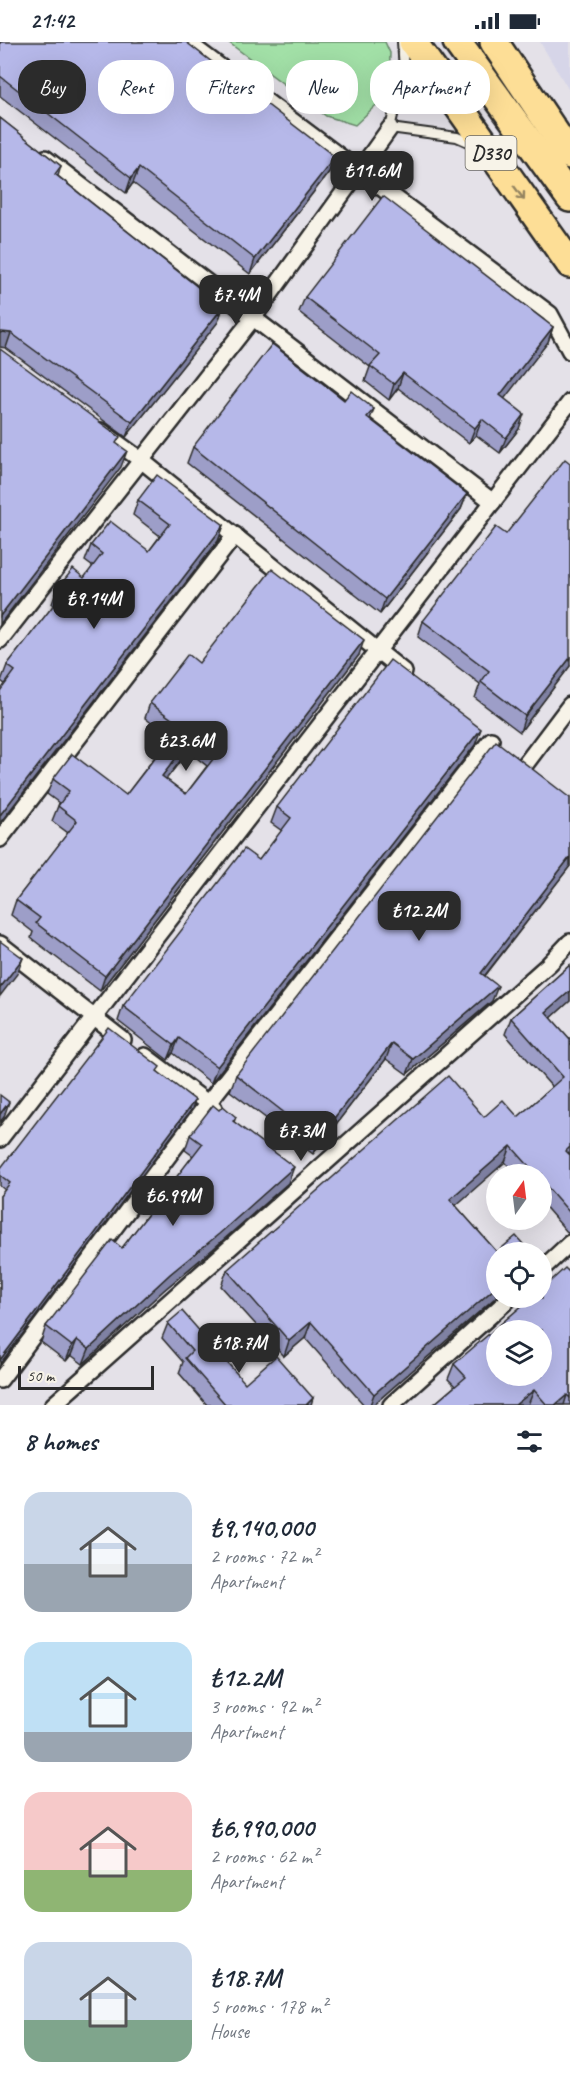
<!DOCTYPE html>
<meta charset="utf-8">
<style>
:root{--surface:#fff;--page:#f6f6f7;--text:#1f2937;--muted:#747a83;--accent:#2b2b2b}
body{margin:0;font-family:Caveat,sans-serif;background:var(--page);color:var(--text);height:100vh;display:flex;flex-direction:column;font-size:22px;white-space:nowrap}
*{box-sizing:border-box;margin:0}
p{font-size:20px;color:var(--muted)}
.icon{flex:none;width:33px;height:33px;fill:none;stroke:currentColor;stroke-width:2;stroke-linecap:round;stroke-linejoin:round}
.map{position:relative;height:1363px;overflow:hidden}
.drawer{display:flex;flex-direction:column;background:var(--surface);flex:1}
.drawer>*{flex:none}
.banner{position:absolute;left:18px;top:18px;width:534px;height:54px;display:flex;gap:12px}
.needle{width:39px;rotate:14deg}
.buttons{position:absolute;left:486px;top:1122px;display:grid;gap:12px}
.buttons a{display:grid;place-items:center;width:66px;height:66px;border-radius:50%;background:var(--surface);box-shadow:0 6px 24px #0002;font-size:30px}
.scale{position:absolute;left:18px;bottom:15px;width:136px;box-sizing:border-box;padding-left:6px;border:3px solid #2b2b2b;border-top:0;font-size:16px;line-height:21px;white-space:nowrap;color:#2b2b2b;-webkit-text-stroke:4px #f7f3e8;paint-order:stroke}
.price{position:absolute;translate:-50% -51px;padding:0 14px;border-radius:12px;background:var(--accent);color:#fff;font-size:20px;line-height:39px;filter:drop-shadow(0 2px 3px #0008)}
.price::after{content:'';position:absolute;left:50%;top:36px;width:18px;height:14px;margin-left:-9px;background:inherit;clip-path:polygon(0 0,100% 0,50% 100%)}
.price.active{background:#222;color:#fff}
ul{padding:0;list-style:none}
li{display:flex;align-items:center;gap:18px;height:150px;padding:0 24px}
li span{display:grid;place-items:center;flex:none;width:168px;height:120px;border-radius:18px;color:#555}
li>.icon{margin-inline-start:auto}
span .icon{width:72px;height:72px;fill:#fffc;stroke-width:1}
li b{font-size:26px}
h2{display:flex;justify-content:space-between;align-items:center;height:72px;padding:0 24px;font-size:26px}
.chip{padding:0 21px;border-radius:24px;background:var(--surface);box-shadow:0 6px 24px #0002;font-size:21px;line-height:54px}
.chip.active{background:var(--accent);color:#fff}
.status{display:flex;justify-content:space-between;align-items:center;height:42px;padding:0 30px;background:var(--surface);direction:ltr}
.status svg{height:16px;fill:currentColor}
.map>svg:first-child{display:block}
.built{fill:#d6d5e8}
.green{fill:#a2e0a7;stroke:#668669;stroke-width:1.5}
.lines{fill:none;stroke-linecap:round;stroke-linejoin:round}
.lane-casing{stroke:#2b2b2b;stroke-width:12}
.street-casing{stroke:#2b2b2b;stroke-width:20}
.highway-casing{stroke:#2b2b2b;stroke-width:32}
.lane{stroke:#f7f3e8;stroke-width:8}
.street{stroke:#f7f3e8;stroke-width:15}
.highway{stroke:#fdde96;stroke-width:27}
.wall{fill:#9d9ec8;stroke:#2b2b2b;stroke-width:1.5;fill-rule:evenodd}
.shaded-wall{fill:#7f81a3;stroke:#2b2b2b;stroke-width:1.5}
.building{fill:#b6b8e9;stroke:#2b2b2b;stroke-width:1.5;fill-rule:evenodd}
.oneway{stroke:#948460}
.labels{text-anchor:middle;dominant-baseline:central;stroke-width:6;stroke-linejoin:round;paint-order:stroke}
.shield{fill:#f7f3e8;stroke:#686764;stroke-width:1.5}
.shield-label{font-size:20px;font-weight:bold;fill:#2b2b2b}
</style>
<div class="status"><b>21:42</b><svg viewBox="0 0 49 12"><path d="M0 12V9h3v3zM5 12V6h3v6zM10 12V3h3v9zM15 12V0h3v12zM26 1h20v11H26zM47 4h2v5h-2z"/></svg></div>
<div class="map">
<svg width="570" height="1363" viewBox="0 0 570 1363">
<rect width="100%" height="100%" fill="#e4e1e8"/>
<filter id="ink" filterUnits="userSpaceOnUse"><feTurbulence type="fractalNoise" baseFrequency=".0167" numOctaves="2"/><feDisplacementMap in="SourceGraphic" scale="12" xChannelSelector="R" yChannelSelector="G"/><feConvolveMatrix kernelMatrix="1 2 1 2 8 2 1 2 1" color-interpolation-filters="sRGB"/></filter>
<g filter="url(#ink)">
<!-- built -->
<polygon class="built" points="540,0 570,0 570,50"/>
<!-- green -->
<polygon class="green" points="228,0 385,0 390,11 389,51 355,83 326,74"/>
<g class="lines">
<defs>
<polyline id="lane" points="402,0 404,27 390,86 457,95 475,103"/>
<g id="street">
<polyline points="187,0 550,272 570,309"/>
<polyline points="45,116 493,460"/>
<polyline points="101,389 141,418 404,630"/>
<polyline points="0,598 253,276 390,86"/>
<polyline points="524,724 570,663"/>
<polyline points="0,797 235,493"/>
<polyline points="0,902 123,998"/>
<polyline points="145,1014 214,1066"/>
<polyline points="0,1097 570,360"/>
<polyline points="542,1227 570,1201"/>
<polyline points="0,1338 208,1061 491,698"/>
<polyline points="53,1363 549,922 570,900"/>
<polyline points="391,1363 510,1256"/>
</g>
<g id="highway">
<polyline points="413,0 570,222"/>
<polyline points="457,0 570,156"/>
<polyline points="494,0 570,113"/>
</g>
</defs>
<!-- lane casing -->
<use href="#lane" class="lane-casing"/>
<!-- street casing -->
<use href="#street" class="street-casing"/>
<!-- highway casing -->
<use href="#highway" class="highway-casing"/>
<!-- lane -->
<use href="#lane" class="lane"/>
<!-- street -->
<use href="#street" class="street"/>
<!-- highway -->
<use href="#highway" class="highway"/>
</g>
<!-- wall -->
<g class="wall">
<polygon points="0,0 335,115 329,130 250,232 133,141 126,151 0,54"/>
<polygon points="0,76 61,124 58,134 223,265 218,280 126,395 6,306"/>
<polygon points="305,255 553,285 548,300 504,356 519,387 500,411 476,393 469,401 398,346 389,358 365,339 370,325 299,270"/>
<polygon points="344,358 374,367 370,377 467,452 461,467 380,572 187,421 193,405"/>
<polygon points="138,458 224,483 218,499 5,642 1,639 7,623 53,564 52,562 57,547 84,536 93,525 85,519 91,503 149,509 160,494 133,473"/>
<polygon points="423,579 570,624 520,690 475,656 480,642 418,595"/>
<path d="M359,613L100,949L31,896L33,890L11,873L16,858L68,791L52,779L58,764L59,761L47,752L53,737L126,753L170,695L145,676L150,661L199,621ZM188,709L207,724L186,752L166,737Z"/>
<polygon points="475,703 211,1041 173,1011 168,1018 118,979 123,964 259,818 282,789 271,781 277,765"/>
<polygon points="570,756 570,824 485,934 492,959 407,1032 386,1017 313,1112 230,1049 236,1033"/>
<polygon points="570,923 570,959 551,976 570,997 570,1190 568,1191 542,1161 542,1132 517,1132 505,1120 455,1163 497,1210 496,1255 373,1363 364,1363 305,1296 284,1314 221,1244 227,1228 484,1075 518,1075 552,1045 505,992 511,976"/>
<polygon points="158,1030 192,1067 0,1322 0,1154 5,1148 0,1144 0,1127"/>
<polygon points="219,1068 236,1075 234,1080 288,1141 213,1207 164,1248 83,1322 71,1313 66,1319 41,1300 46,1284 122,1206 193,1114 185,1108 190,1093"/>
<polygon points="570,1231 570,1363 433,1363 455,1344 448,1337 454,1322"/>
<polygon points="168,1281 245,1341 311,1363 207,1363 179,1331 183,1320 162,1296"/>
</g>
<!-- shaded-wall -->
<g class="shaded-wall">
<polygon points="335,115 329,130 250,232 255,217"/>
<polygon points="139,126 133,141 126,151 131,136"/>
<polygon points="223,265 218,280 126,395 132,380"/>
<polygon points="553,285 548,300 495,369 500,353"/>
<polygon points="2,290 11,291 6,306 0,305 0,291"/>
<polygon points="403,331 398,346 389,358 394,342"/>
<polygon points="524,372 519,387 500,411 506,396"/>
<polygon points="482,377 476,393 469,401 475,386"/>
<polygon points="127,409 121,425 0,582 0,574"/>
<polygon points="467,452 461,467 380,572 385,557"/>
<polygon points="224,483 218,499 0,781 0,773"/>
<polygon points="364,598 359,613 100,949 105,934"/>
<polygon points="570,616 570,624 520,690 525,674"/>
<polygon points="481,687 475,703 211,1041 217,1025"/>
<polygon points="193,694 188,709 157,749 162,734"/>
<polygon points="570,815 570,824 475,946 481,931"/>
<polygon points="23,916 17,932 0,954 0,946"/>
<polygon points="498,944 492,959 407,1032 413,1017"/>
<polygon points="570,949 570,959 541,985 546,970"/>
<polygon points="179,996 173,1011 168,1018 174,1003"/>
<polygon points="392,1001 386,1017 313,1112 318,1097"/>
<polygon points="195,1058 192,1067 0,1322 0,1318"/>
<polygon points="9,1060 4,1075 0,1080 0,1072"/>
<polygon points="511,1104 505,1120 445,1173 450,1157"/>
<polygon points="294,1125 288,1141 213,1207 164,1248 83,1322 89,1307 170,1232"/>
<polygon points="496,1245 496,1255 373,1363 370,1363 374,1352"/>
<polygon points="311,1280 305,1296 284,1314 289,1299"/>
<polygon points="77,1298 71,1313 66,1319 72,1304"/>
<polygon points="534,1348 528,1363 515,1363"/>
<polygon points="567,1353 564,1363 555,1363"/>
<polygon points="313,1356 311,1363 306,1363"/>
</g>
<!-- building -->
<g class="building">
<polygon points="0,0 186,0 335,115 255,217 139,126 131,136 0,34"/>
<polygon points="0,76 61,124 55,132 223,265 132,380 11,291 2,290 0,291"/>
<polygon points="383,154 553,285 500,353 524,372 506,396 482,377 475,386 403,331 394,342 370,324 380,313 305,255"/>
<polygon points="272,302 344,358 351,349 374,367 367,375 467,452 385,557 193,405"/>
<polygon points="0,307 120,395 116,401 127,409 0,574"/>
<polygon points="565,417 570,421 570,616 525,674 481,640 489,629 423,579 496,485 506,492"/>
<polygon points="157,433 224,483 0,773 0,649 15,629 7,623 63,551 57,547 73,527 84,536 102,512 91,503 110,479 149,509 170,482 138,458"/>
<path d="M272,527L364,598L105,934L36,881L40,876L16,858L77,779L58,764L69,749L53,737L72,712L126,753L180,683L150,661L188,612L199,621ZM193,694L217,712L186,752L162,734Z"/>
<polygon points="390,618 481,687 217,1025 179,996 174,1003 123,964 244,807 259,818 291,776 277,765"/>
<polygon points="496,699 570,756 570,815 481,931 498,944 413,1017 392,1001 318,1097 236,1033"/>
<polygon points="0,899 23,916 0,946"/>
<polygon points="570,923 570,949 546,970 570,997 570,1105 566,1109 570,1113 570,1171 542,1139 542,1132 536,1132 511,1104 450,1157 497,1210 516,1194 530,1210 496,1210 496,1245 374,1352 311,1280 289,1299 227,1228 448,1034 484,1075 503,1058 518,1075 563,1035 511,976"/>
<polygon points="109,986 160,1025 157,1029 195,1058 0,1318 0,1154 10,1141 0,1133 0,1127"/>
<polygon points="0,1053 9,1060 0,1072"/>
<polygon points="213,1063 219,1068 223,1064 236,1075 233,1079 294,1125 219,1192 170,1232 89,1307 77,1298 72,1304 46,1284 112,1198 122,1206 202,1102 190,1093"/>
<path d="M565,1226L570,1231V1356L567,1353L555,1363H547L534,1348L515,1363H433L466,1335L454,1322L531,1256H542V1247ZM496,1288H542V1334H496Z"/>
<polygon points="182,1269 245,1341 276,1314 313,1356 306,1363 226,1363 185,1316 192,1309 168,1281"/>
</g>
<!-- one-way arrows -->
<defs><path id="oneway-shaft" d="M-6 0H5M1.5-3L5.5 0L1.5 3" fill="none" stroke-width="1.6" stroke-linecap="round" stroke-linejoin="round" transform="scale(1.5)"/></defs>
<use class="oneway" href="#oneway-shaft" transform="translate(519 151) rotate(54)"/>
</g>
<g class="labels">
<!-- shield labels -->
<rect class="shield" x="465.5" y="94" width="51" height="34" rx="4.5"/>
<g class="shield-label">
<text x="491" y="111">D330</text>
</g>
</g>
</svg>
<div class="buttons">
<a><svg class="needle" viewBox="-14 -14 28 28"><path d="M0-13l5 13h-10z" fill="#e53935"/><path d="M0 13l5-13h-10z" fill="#747a83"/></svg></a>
<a><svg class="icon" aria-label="locate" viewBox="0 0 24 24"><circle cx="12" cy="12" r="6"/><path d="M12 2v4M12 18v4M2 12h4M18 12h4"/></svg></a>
<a><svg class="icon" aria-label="layers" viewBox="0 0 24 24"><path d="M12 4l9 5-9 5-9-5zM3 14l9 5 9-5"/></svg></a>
</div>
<div class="scale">50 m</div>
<b class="price" style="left:372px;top:160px">₺11.6M</b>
<b class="price" style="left:236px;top:284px">₺7.4M</b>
<b class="price active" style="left:94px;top:588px">₺9.14M</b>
<b class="price" style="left:186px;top:730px">₺23.6M</b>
<b class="price" style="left:419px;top:900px">₺12.2M</b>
<b class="price" style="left:301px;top:1120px">₺7.3M</b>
<b class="price" style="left:173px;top:1185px">₺6.99M</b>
<b class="price" style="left:239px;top:1332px">₺18.7M</b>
<div class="banner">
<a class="chip active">Buy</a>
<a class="chip">Rent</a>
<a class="chip">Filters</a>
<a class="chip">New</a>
<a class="chip">Apartment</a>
</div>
</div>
<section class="drawer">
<h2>8 homes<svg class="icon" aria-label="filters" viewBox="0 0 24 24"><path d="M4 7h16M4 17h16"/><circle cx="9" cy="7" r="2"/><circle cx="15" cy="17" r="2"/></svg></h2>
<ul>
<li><span style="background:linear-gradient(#c9d6e8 60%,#9aa5b1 0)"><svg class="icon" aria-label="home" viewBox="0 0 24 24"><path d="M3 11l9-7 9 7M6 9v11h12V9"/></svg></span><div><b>₺9,140,000</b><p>2 rooms · 72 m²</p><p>Apartment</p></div></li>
<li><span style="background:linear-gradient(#bfe0f5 75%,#9aa5b1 0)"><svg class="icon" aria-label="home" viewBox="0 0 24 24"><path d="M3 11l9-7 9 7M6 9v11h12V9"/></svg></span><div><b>₺12.2M</b><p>3 rooms · 92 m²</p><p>Apartment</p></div></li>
<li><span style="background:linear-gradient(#f6c9c9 65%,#8fb573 0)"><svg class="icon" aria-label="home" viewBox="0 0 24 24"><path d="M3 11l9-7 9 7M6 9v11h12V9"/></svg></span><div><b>₺6,990,000</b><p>2 rooms · 62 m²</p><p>Apartment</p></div></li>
<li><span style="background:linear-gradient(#c9d6e8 65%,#7fa58c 0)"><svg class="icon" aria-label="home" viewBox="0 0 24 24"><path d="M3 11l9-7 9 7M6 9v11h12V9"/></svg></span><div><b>₺18.7M</b><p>5 rooms · 178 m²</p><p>House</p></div></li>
</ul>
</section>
